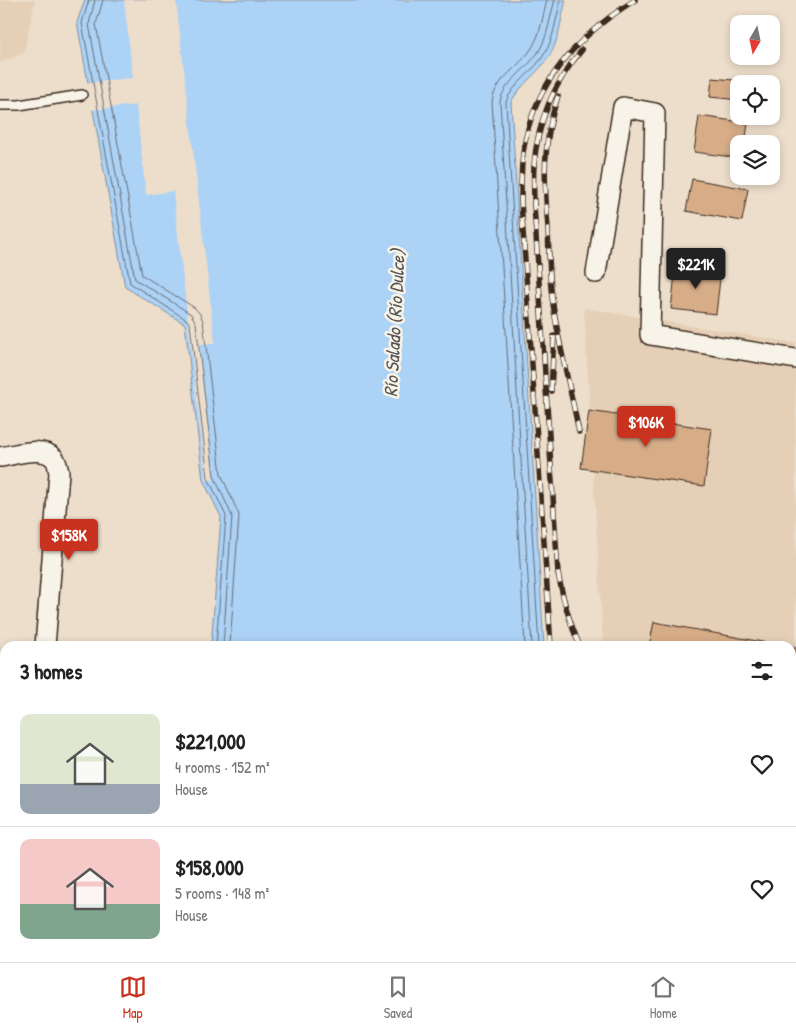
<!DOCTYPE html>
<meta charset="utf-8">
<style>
:root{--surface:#fff;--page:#f6f6f6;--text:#222;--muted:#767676;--line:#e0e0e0;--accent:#c8321e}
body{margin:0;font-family:"Patrick Hand",sans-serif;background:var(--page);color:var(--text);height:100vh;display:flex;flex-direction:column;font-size:19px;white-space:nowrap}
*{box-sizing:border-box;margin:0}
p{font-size:16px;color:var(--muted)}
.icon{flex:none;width:28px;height:28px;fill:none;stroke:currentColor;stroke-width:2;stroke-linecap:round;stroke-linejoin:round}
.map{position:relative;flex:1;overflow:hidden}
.details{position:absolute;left:0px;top:641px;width:796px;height:321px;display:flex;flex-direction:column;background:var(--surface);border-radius:15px 15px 0 0;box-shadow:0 2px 8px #0003}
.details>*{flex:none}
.needle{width:32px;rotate:189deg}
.controls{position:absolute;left:730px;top:15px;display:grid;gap:10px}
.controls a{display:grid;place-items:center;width:50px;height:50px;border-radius:10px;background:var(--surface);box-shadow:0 2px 8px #0003;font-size:25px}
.price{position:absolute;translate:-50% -42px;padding:0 11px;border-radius:5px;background:var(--accent);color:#fff;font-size:16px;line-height:32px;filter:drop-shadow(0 1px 2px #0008)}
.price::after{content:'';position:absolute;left:50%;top:30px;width:15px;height:11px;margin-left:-8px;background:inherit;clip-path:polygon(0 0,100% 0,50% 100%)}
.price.active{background:#222;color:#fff}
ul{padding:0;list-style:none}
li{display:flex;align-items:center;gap:15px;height:125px;padding:0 20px}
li+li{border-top:1px solid var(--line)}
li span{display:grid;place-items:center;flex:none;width:140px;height:100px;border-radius:10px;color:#555}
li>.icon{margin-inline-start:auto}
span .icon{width:60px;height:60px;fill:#fffc;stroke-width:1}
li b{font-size:21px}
h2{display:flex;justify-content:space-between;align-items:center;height:60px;padding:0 20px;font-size:21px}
.tabs{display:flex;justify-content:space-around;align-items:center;height:70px;border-top:1px solid var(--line);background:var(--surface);font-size:14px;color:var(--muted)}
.tabs a{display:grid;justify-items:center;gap:2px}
.tabs .active{color:var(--accent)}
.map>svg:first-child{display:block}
.built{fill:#e6cfb7}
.water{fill:#acd2f6;stroke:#7f8fa0}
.pier{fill:#eddecb}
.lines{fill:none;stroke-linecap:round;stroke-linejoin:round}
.shore{stroke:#686d74;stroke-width:1}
.building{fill:#d7ad88;stroke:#3b2a1e}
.service-casing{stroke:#3b2a1e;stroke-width:12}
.minor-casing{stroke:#3b2a1e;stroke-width:22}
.path{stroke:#3b2a1e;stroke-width:3;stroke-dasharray:1 4;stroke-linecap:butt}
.service{stroke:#f7f3e8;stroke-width:9}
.minor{stroke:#f7f3e8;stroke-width:19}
.rail-casing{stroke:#3b2a1e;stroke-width:5.5}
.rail{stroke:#f7f3e8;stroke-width:4;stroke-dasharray:11;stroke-linecap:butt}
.labels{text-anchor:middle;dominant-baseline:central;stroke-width:5;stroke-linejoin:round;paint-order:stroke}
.water-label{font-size:19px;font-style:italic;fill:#575454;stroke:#f7f3e8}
</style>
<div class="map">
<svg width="796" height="962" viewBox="0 0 796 962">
<rect width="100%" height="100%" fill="#eddecb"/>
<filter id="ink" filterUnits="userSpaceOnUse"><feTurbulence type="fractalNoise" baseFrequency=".02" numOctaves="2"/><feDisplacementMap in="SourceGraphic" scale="10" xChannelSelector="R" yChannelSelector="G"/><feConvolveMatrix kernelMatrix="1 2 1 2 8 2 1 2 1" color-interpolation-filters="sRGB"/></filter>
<g filter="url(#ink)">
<!-- built -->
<g class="built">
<polygon points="0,0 35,0 24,53 0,63"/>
<polygon points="584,308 796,343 796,795 791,792 791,646 603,646"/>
</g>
<!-- water -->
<g class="water">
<path d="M85,0H566C561,18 559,41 549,57C538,73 520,85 511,102L544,646H211L221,517L203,480L185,324L125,287L77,22Z"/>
<polygon points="206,958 525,958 525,962 204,962"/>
</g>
<!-- pier -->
<polygon class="pier" points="124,0 176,0 215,343 199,344 214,480 206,480 173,191 146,195 136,105 91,110 85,83 133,78"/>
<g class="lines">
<!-- shore -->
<g class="shore">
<polyline points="89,0 82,23 130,283 187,320 190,324 208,478 226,516 216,646"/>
<polyline points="95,0 89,24 135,279 191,314 196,323 214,476 232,516 223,646"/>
<polyline points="103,0 96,24 142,275 195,308 200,314 203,321 221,474 239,515 230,646"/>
<path d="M525,646L492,102C495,78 522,66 533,46C541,32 543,15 547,0"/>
<path d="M532,646L500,102C503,82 530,68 540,49C548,35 550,16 555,0"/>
<path d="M539,646L506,102C512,84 535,71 545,53C554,38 556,17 561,0"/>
</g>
</g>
<!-- building -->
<g class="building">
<polygon points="712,78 766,83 766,84 739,84 739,100 710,97"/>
<polygon points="699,116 748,123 745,144 739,144 739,158 694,152"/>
<polygon points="692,179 748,189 742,221 686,211"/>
<polygon points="676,266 721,270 716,314 671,309"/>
<polygon points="589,411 712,429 704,486 581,468"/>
<polygon points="654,622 784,646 649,646"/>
<rect x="791" y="648" width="5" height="81"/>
<polygon points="791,950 796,951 796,962 664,962 665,958 791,958"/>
<polygon points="579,958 637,958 636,962 578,962"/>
</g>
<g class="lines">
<defs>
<g id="service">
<polyline points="0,105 19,105 82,95"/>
<polyline points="791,924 796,926"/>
</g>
<g id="minor">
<polyline points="596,273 623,107 655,113 650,335 796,359"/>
<path d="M0,457C15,455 42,445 54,458C57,461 58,468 59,473L45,646"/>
<polyline points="22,962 22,958"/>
</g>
</defs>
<!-- service casing -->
<use href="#service" class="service-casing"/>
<!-- minor casing -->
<use href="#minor" class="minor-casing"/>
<!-- path -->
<polyline class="path" points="0,770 5,773"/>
<!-- service -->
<use href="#service" class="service"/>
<!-- minor -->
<use href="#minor" class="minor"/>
<defs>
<g id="rail">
<path d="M558,96C542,144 544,179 548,228C549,251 549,274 552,297C558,342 570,387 579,432"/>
<polyline points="551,391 554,336"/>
<path d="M551,646L521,201C521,188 521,176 522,163C528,89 575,37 635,0"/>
<path d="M580,646C569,622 563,599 558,573L534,205C534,192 533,179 534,166C537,123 554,82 582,50"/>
<polyline points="791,808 796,809"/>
</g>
</defs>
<!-- rail casing -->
<use href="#rail" class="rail-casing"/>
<!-- rail -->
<use href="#rail" class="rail"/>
</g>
</g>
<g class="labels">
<!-- water labels -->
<g class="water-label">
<text transform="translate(394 323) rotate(-87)">Río Salado (Río Dulce)</text>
</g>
</g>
</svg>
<div class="controls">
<a><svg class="needle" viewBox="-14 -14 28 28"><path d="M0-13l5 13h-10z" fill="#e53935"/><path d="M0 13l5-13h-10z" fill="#767676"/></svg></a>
<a><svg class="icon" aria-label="locate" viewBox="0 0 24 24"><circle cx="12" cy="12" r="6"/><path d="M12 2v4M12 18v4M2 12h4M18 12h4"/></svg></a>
<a><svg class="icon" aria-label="layers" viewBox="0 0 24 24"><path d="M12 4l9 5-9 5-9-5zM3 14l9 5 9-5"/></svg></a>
</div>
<b class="price active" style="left:696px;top:290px">$221K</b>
<b class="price" style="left:646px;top:448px">$106K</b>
<b class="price" style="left:69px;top:561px">$158K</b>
<section class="details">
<h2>3 homes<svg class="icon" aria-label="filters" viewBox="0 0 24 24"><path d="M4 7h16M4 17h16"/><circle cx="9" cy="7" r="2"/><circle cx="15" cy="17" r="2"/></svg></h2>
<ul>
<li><span style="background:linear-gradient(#dfe7d0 70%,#9aa5b1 0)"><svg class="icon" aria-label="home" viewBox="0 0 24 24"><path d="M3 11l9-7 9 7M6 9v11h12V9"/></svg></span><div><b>$221,000</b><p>4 rooms · 152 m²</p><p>House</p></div><svg class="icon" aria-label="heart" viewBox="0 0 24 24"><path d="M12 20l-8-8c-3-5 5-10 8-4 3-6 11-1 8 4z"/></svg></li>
<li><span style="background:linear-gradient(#f6c9c9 65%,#7fa58c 0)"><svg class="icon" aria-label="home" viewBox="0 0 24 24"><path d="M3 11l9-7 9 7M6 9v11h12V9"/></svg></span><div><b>$158,000</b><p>5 rooms · 148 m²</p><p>House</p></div><svg class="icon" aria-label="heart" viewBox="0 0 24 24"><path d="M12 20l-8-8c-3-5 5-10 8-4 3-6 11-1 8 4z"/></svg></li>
</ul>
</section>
</div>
<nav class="tabs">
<a class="active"><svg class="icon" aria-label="map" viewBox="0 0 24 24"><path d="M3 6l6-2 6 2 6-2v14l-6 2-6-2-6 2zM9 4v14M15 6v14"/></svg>Map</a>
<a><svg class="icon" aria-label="saved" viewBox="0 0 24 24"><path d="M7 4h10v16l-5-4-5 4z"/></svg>Saved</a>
<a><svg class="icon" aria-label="home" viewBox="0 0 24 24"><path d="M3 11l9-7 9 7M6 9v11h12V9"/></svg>Home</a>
</nav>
